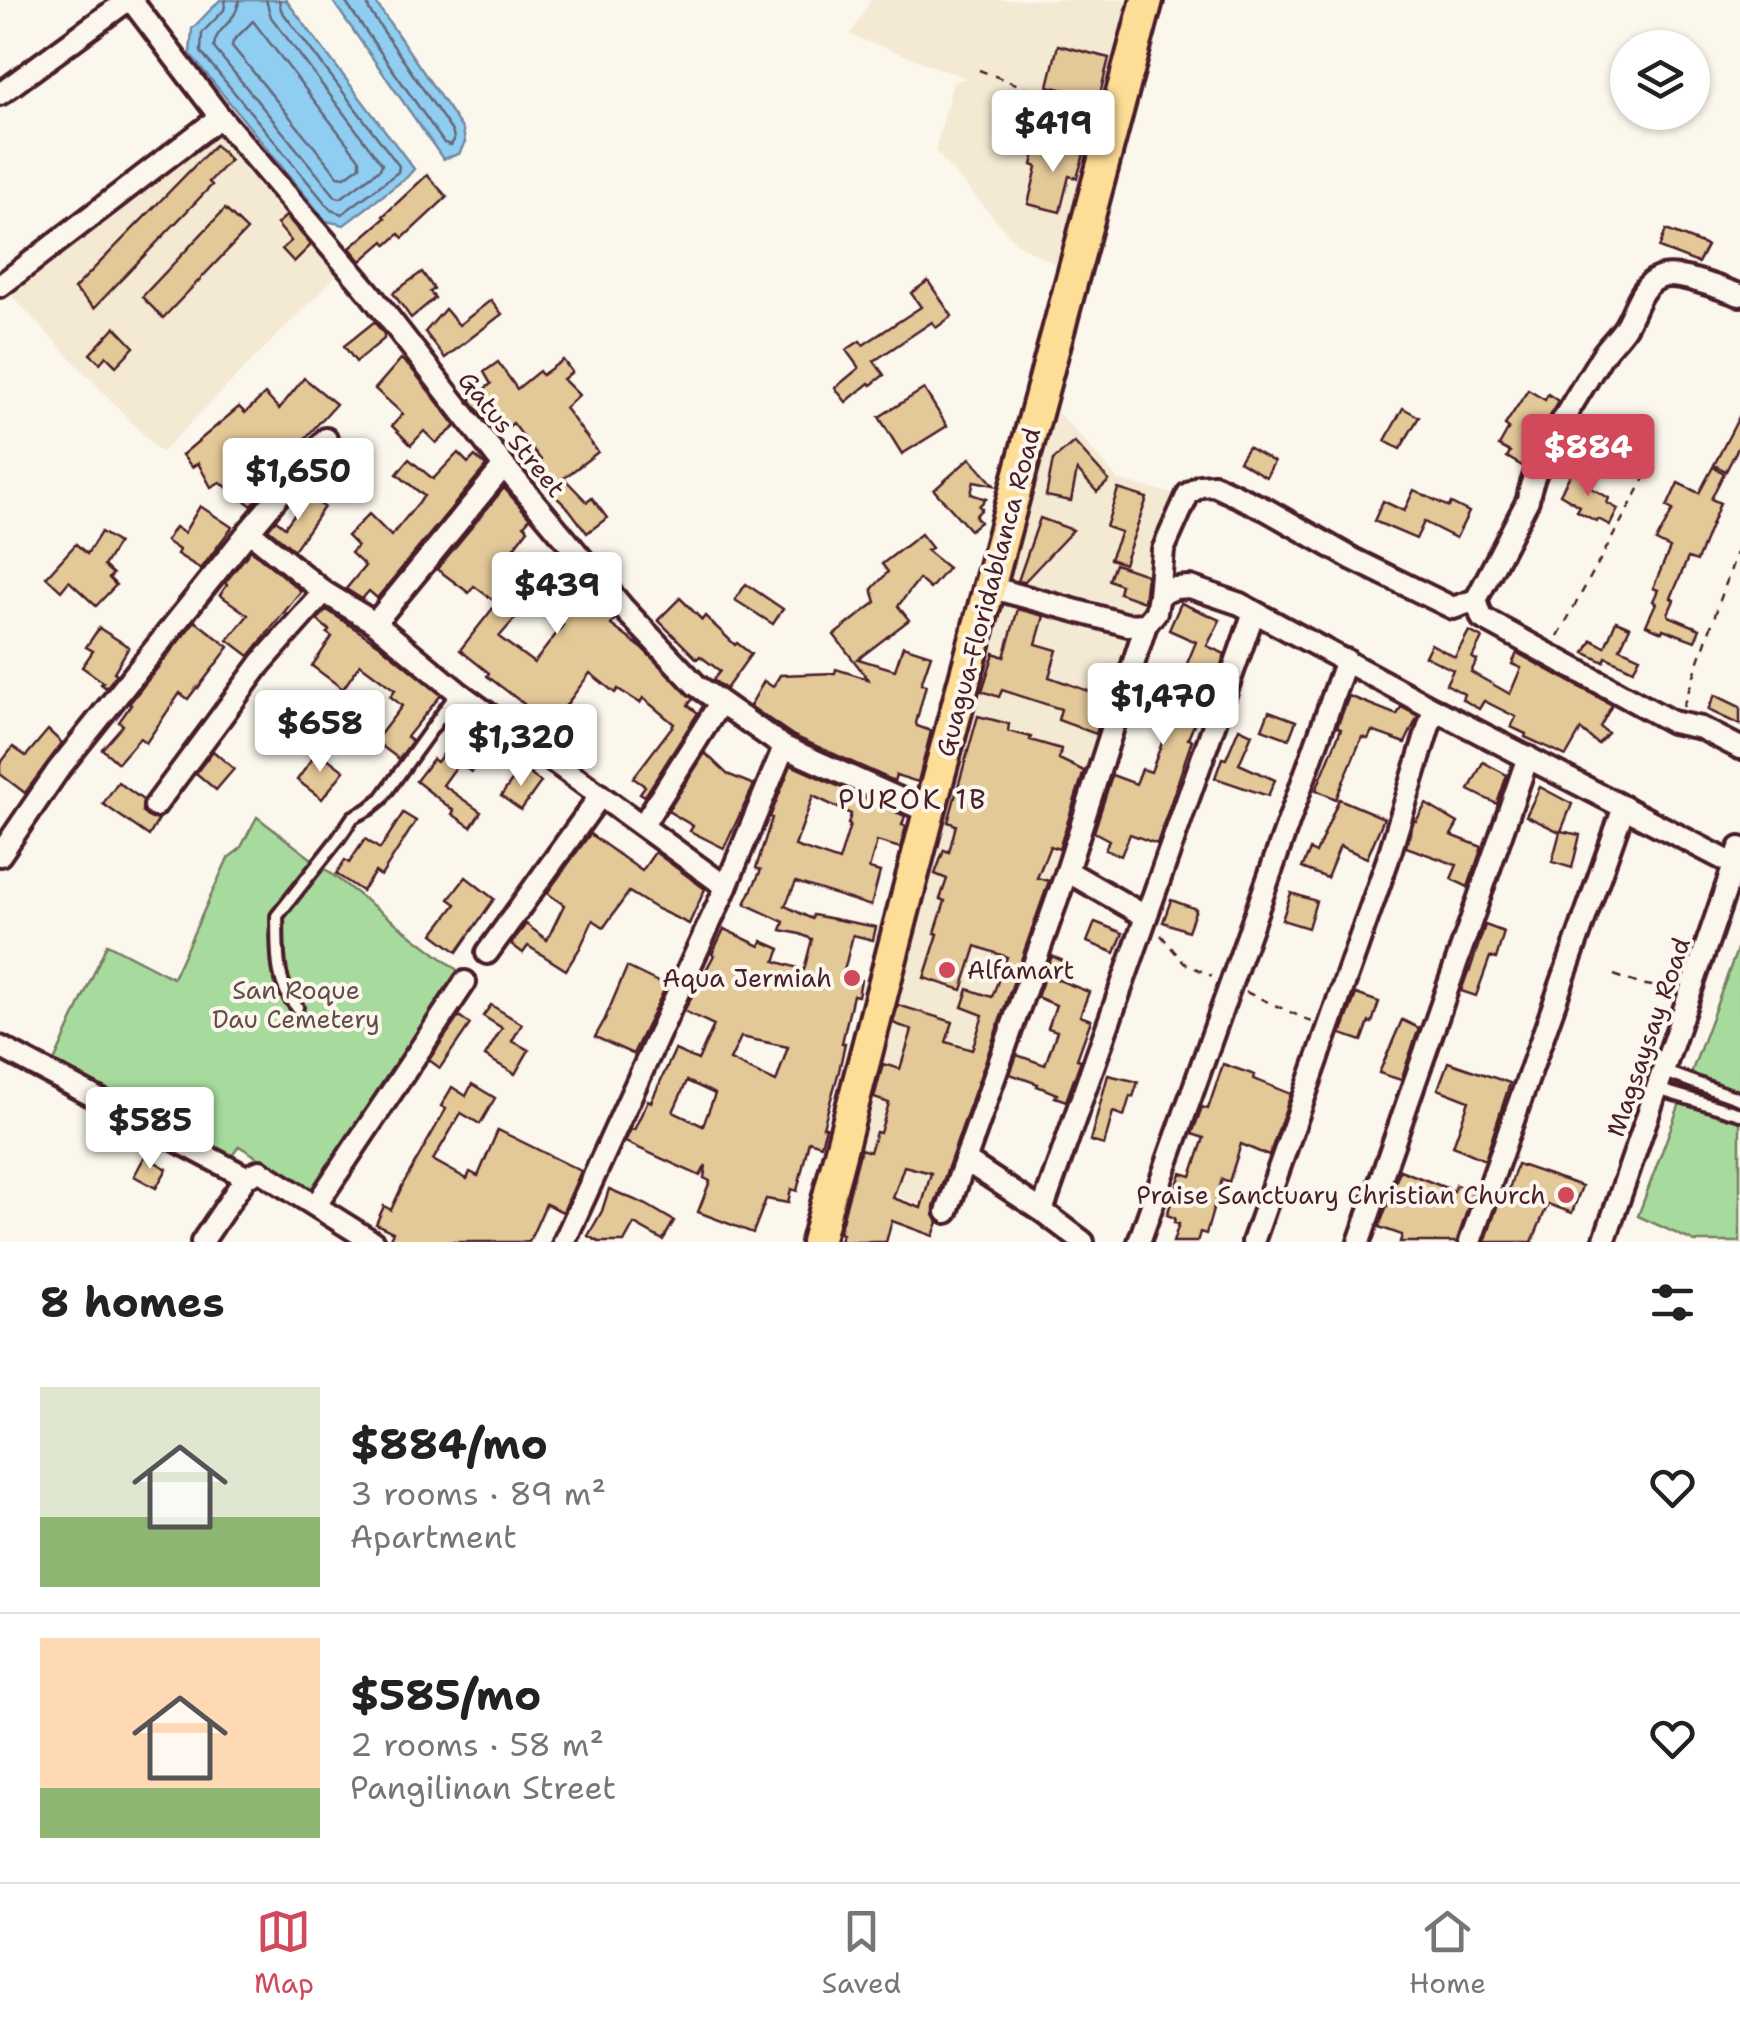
<!DOCTYPE html>
<meta charset="utf-8">
<style>
:root{--surface:#fff;--page:#f2f2f2;--text:#222;--muted:#767676;--line:#e0e0e0;--accent:#d1495b}
body{margin:0;font-family:"Shantell Sans",sans-serif;background:var(--page);color:var(--text);height:100vh;display:flex;flex-direction:column;font-size:38px;white-space:nowrap}
*{box-sizing:border-box;margin:0}
p{font-size:32px;color:var(--muted)}
.icon{flex:none;width:55px;height:55px;fill:none;stroke:currentColor;stroke-width:2;stroke-linecap:round;stroke-linejoin:round}
.map{position:relative;height:1242px;overflow:hidden}
.details{display:flex;flex-direction:column;background:var(--surface);flex:1}
.details>*{flex:none}
.buttons{position:absolute;left:1610px;top:30px;display:grid;gap:20px}
.buttons a{display:grid;place-items:center;width:100px;height:100px;border-radius:50%;background:var(--surface);box-shadow:0 2px 8px #0004;font-size:50px}
.price{position:absolute;translate:-50% -85px;padding:0 22px;border-radius:10px;background:#fff;color:#222;font-size:32px;line-height:65px;filter:drop-shadow(0 2px 5px #0008)}
.price::after{content:'';position:absolute;left:50%;top:60px;width:30px;height:22px;margin-left:-15px;background:inherit;clip-path:polygon(0 0,100% 0,50% 100%)}
.price.active{background:var(--accent);color:#fff}
ul{padding:0;list-style:none}
li{display:flex;align-items:center;gap:30px;height:250px;padding:0 40px}
li+li{border-top:2px solid var(--line)}
li span{display:grid;place-items:center;flex:none;width:280px;height:200px;border-radius:0px;color:#555}
li>.icon{margin-inline-start:auto}
span .icon{width:120px;height:120px;fill:#fffc;stroke-width:1}
li b{font-size:42px}
h2{display:flex;justify-content:space-between;align-items:center;height:120px;padding:0 40px;font-size:42px}
.tab-bar{display:flex;justify-content:space-around;align-items:center;height:140px;border-top:2px solid var(--line);background:var(--surface);font-size:28px;color:var(--muted)}
.tab-bar a{display:grid;justify-items:center;gap:5px}
.tab-bar .active{color:var(--accent)}
.map>svg:first-child{display:block}
.built{fill:#f4e9d3}
.green{fill:#a7db9d;stroke:#787d64;stroke-width:2.5}
.water{fill:#8fcef0;stroke:#7388a1;stroke-width:2.5}
.lines{fill:none;stroke-linecap:round;stroke-linejoin:round}
.shore{stroke:#66657a;stroke-width:2.5}
.building{fill:#e3c898;stroke:#4a1f2b;stroke-width:2.5;fill-rule:evenodd}
.lane-casing{stroke:#4a1f2b;stroke-width:18}
.street-casing{stroke:#4a1f2b;stroke-width:28}
.primary-casing{stroke:#4a1f2b;stroke-width:38}
.path{stroke:#4a1f2b;stroke-width:2.5;stroke-dasharray:8 8;stroke-linecap:butt}
.lane{stroke:#fbf7ec;stroke-width:10}
.street{stroke:#fbf7ec;stroke-width:20}
.primary{stroke:#fedd96;stroke-width:30}
.poi-dot{fill:#d1495b;stroke:#fbf7ec;stroke-width:4}
.labels{text-anchor:middle;dominant-baseline:central;stroke-width:8;stroke-linejoin:round;paint-order:stroke}
.street-label{font-size:25px;fill:#4a1f2b;stroke:#fbf7ec}
.poi-label{font-size:25px;fill:#4a1f2b;stroke:#fbf7ec;text-anchor:end}
.park-label{font-size:25px;fill:#614e48;stroke:#fbf7ec}
.neighbourhood-label{font-size:28px;letter-spacing:2.5px;fill:#4a1f2b;stroke:#fbf7ec}
</style>
<div class="map">
<svg width="1740" height="1242" viewBox="0 0 1740 1242">
<rect width="100%" height="100%" fill="#fbf7ec"/>
<filter id="ink" filterUnits="userSpaceOnUse"><feTurbulence type="fractalNoise" baseFrequency=".01" numOctaves="2"/><feDisplacementMap in="SourceGraphic" scale="20" xChannelSelector="R" yChannelSelector="G"/><feConvolveMatrix kernelMatrix="1 2 1 2 8 2 1 2 1" color-interpolation-filters="sRGB"/></filter>
<g filter="url(#ink)">
<!-- built -->
<g class="built">
<polygon points="871,0 1134,0 1062,268 1017,244 935,151 953,82 966,78 850,35"/>
<polygon points="207,134 220,134 228,138 339,273 161,453 8,292"/>
<polygon points="1059,413 1110,470 1117,480 1175,494 1187,489 1148,606 1141,611 1127,615 1007,582 1052,417"/>
<polygon points="1001,597 1133,630 1137,637 942,1209 935,1210 844,1176"/>
</g>
<!-- green -->
<g class="green">
<polygon points="257,817 465,976 320,1189 306,1188 239,1146 230,1159 52,1066 107,944 173,978 228,858 240,849"/>
<polygon points="1738,947 1740,948 1740,1242 1695,1242 1638,1216"/>
</g>
<!-- water -->
<g class="water">
<polygon points="220,0 286,0 414,169 407,177 344,225 326,221 190,54 192,29"/>
<polygon points="332,0 374,0 463,130 465,142 459,154 443,159"/>
</g>
<g class="lines">
<!-- shore -->
<g class="shore">
<polyline points="226,0 224,10 202,33 201,52 331,210 342,214 398,172 399,166 281,10 279,0"/>
<path d="M239,0C237,23 214,28 214,48L336,197L341,198L380,169L382,164L271,17L266,0"/>
<polyline points="344,0 444,143 451,145 454,140 453,133 369,10 367,0"/>
<polygon points="253,21 360,160 360,166 345,177 338,176 232,46 233,41"/>
</g>
</g>
<!-- building -->
<g class="building">
<polygon points="1058,45 1109,58 1099,98 1048,86"/>
<polygon points="1038,141 1084,154 1077,178 1069,176 1060,212 1028,204 1037,167 1032,165"/>
<polygon points="215,145 230,160 209,182 212,185 94,308 74,289"/>
<polygon points="427,175 447,197 403,238 399,234 387,245 384,241 361,261 350,248 385,218 383,216"/>
<polygon points="225,209 247,230 163,318 142,297"/>
<polygon points="286,216 311,245 294,262 282,249 291,241 277,224"/>
<polygon points="1666,230 1707,246 1698,263 1659,248"/>
<polygon points="422,272 434,289 430,292 435,298 411,318 393,293"/>
<polygon points="928,281 952,316 936,328 932,322 874,361 884,375 871,385 869,383 846,402 835,388 859,368 846,350 860,341 863,345 921,307 911,293"/>
<polygon points="491,300 502,314 445,358 425,332 445,309 459,325"/>
<polygon points="374,322 384,334 384,339 356,362 344,346"/>
<polygon points="115,327 134,347 116,366 106,356 100,363 90,354"/>
<polygon points="401,359 411,368 456,426 436,443 424,431 411,445 392,426 403,414 375,389"/>
<polygon points="563,360 572,372 563,379 579,395 565,408 598,452 564,478 587,502 592,498 607,518 587,533 569,509 554,495 534,466 541,460 513,423 498,435 470,400 491,384 484,372 498,362 517,389 539,371 542,375"/>
<polygon points="304,378 336,404 292,453 252,506 220,482 211,487 198,463 192,467 182,455 239,407 245,413 265,394 279,409"/>
<polygon points="924,389 947,426 902,454 879,417"/>
<polygon points="1528,390 1545,400 1548,394 1558,401 1524,467 1507,457 1510,452 1499,446 1509,428 1505,425"/>
<polygon points="1403,408 1419,417 1400,449 1385,441"/>
<polygon points="1740,415 1740,444 1726,471 1714,465"/>
<polygon points="1600,426 1647,450 1636,471 1590,446"/>
<polygon points="1074,442 1109,481 1097,492 1077,470 1071,501 1046,496 1053,460"/>
<polygon points="1248,447 1274,462 1266,477 1239,461"/>
<polygon points="458,453 468,463 475,456 486,466 377,598 369,591 362,599 346,589 365,566 351,553 357,546 347,536 369,514 391,536 424,496 397,474 409,459 433,479"/>
<polygon points="970,458 994,485 974,481 971,494 986,499 979,506 982,509 975,516 980,522 970,530 934,490"/>
<polygon points="1713,467 1724,473 1711,499 1720,503 1697,561 1688,558 1671,598 1674,600 1668,614 1669,616 1700,629 1695,641 1663,629 1662,632 1646,625 1656,603 1653,601 1658,590 1653,588 1670,548 1656,541 1673,510 1667,507 1678,483 1699,493"/>
<polygon points="1572,471 1591,482 1588,486 1609,498 1607,503 1618,509 1610,525 1598,519 1596,521 1577,511 1580,506 1560,494"/>
<polygon points="504,488 530,518 524,525 528,529 514,547 524,553 507,581 530,601 499,637 534,663 563,625 541,608 566,576 603,606 615,619 611,625 643,649 693,699 688,705 698,713 645,796 640,793 645,786 633,778 674,724 643,698 640,703 618,689 615,693 590,673 561,712 557,709 542,729 518,711 524,704 487,676 489,673 460,650 497,603 474,586 469,593 437,569"/>
<polygon points="1118,489 1147,498 1124,564 1110,559 1121,532 1106,527"/>
<polygon points="1414,490 1449,507 1451,503 1469,512 1456,538 1424,522 1416,539 1374,521 1383,501 1404,511"/>
<polygon points="308,495 324,507 294,550 268,529 276,520 285,527"/>
<polygon points="200,506 232,527 201,569 177,554 179,550 166,541 175,527 184,533"/>
<polygon points="1040,518 1073,530 1024,582 1018,581"/>
<polygon points="101,532 118,543 104,566 113,574 109,578 116,585 96,606 69,581 61,591 46,577 76,544 87,554"/>
<polygon points="921,534 932,548 927,551 948,568 930,589 919,579 898,606 909,620 858,659 895,670 903,646 931,655 921,684 926,685 916,723 917,726 931,731 918,782 896,775 894,781 794,736 750,706 764,681 773,687 780,675 835,673 836,669 868,679 834,635 876,602 872,589 888,572 882,564"/>
<polygon points="251,550 301,591 249,656 228,640 248,615 220,595 227,585 225,583"/>
<polygon points="1115,564 1147,575 1144,602 1119,593 1121,585 1109,580"/>
<polygon points="746,584 783,609 773,624 735,600"/>
<polygon points="680,598 702,620 705,616 735,645 737,643 751,654 726,689 713,680 720,671 700,656 697,659 658,620"/>
<polygon points="1181,603 1220,620 1207,646 1225,654 1204,712 1200,710 1188,739 1192,740 1157,844 1130,834 1121,856 1105,850 1109,840 1094,832 1112,775 1136,784 1142,769 1151,772 1166,732 1169,732 1183,698 1189,700 1200,672 1186,666 1196,642 1169,630"/>
<polygon points="1018,609 1044,616 1036,644 1057,650 1049,677 1108,698 1096,734 1058,720 1061,709 1002,690 999,697 982,691 994,653 1004,657"/>
<polygon points="327,610 381,646 441,695 407,737 412,741 399,759 375,741 402,706 390,696 395,690 360,664 343,689 312,666 332,637 327,633 329,630 317,620"/>
<polygon points="195,621 229,647 198,688 197,687 188,699 180,693 146,743 140,738 118,763 102,749 123,725 119,722 131,705 129,704"/>
<polygon points="1616,621 1630,627 1620,648 1640,657 1633,670 1606,657 1604,662 1585,653 1592,640 1605,647"/>
<polygon points="99,628 129,647 114,672 117,674 106,688 101,684 103,682 82,667 93,651 86,647"/>
<polygon points="1469,631 1482,638 1472,658 1477,660 1471,672 1510,694 1521,668 1512,664 1517,653 1612,705 1600,727 1608,733 1598,744 1581,730 1566,756 1525,737 1526,734 1511,727 1516,717 1484,701 1479,709 1462,699 1464,694 1446,684 1453,670 1425,656 1431,644 1455,657"/>
<polygon points="1715,695 1740,707 1740,725 1708,710"/>
<polygon points="1349,696 1397,715 1401,707 1418,716 1405,743 1372,731 1368,739 1362,737 1336,799 1316,790 1341,729 1337,727"/>
<polygon points="1269,711 1296,721 1289,739 1262,729"/>
<path d="M978,716L1009,724L1008,731L1031,737L1030,740L1061,749L1059,759L1084,771L1059,849L1050,846L1037,878L1049,881L934,1207V1215L938,1222L933,1236L892,1221L886,1242H840L842,1234L839,1233L861,1149L870,1152L876,1132L880,1133L889,1103L874,1098L883,1064L900,1069L912,1030L893,1023L898,1005L953,1022L946,1042L972,1050L983,1015L962,1007L968,989L992,997L1007,957L976,946L962,990L924,978L938,934L935,933L945,901L940,899L947,879L935,874L944,850L949,852L956,825L948,822ZM904,1166L931,1173L921,1208L893,1198Z"/>
<polygon points="471,718 497,738 471,772 459,763 443,785 481,812 471,827 452,814 454,811 416,781 433,759 437,762"/>
<polygon points="1239,728 1252,734 1239,764 1275,780 1268,796 1215,778 1222,758 1226,759"/>
<polygon points="48,730 62,743 25,793 0,774 0,764 13,747 26,756"/>
<polygon points="213,751 234,769 216,790 196,773"/>
<polygon points="318,751 344,771 322,799 297,780"/>
<polygon points="705,753 727,774 754,785 724,848 690,831 693,826 668,811"/>
<polygon points="1483,762 1507,775 1497,804 1469,790"/>
<path d="M791,765L905,816L902,825L906,826L900,848L877,841L869,869L880,872L871,906L796,882L785,906L812,919L813,915L876,927L873,940L853,935L844,971L856,973L854,979L861,980L858,996L853,995L842,1043H845L839,1071L823,1127H826L821,1145L809,1141L797,1191L791,1189L788,1203L766,1199L753,1233L698,1212L710,1181L704,1178L706,1165L700,1176L625,1142L631,1129L634,1130L648,1100L651,1102L675,1050L698,1060L714,1025L684,1011L714,955L712,954L724,929L760,946L762,941L780,949L775,961L804,970L812,939L800,934L781,930L784,922L745,904L761,870L756,868L772,818L770,817ZM813,796L851,814L848,824L850,825L839,861L795,846ZM741,1037L788,1047L776,1082L730,1060ZM687,1081L715,1094L703,1126L673,1112Z"/>
<polygon points="521,768 541,782 521,810 501,796"/>
<polygon points="118,782 143,800 142,811 146,816 152,819 159,819 149,836 103,804"/>
<polygon points="1540,787 1572,804 1561,831 1580,835 1572,868 1552,862 1560,832 1526,816"/>
<polygon points="1339,799 1384,818 1367,858 1340,846 1327,878 1302,868 1310,850 1316,853"/>
<polygon points="1426,804 1458,823 1451,835 1482,847 1468,887 1451,879 1457,865 1406,847 1414,820 1416,821"/>
<polygon points="403,813 416,821 381,876 375,872 362,891 336,874 345,860 349,863 365,839 380,849"/>
<polygon points="590,834 642,871 655,852 705,889 689,924 657,909 629,892 604,927 593,920 580,948 566,970 528,946 523,953 511,944 526,924 547,940 564,905 547,893"/>
<polygon points="466,877 494,899 457,952 433,934 456,904 449,899"/>
<polygon points="1291,893 1316,901 1308,928 1282,920"/>
<polygon points="1171,900 1196,909 1188,931 1163,922"/>
<polygon points="1095,922 1123,933 1115,953 1087,942"/>
<polygon points="1485,925 1504,932 1496,959 1490,957 1476,996 1461,991 1469,969 1470,970"/>
<polygon points="1052,956 1063,961 1056,979 1089,992 1080,1016 1091,1020 1077,1059 1081,1060 1066,1101 1055,1097 1057,1094 1037,1086 1038,1084 1010,1074 1017,1055 1045,1065 1057,1031 1048,1028 1056,1005 1037,997"/>
<polygon points="627,967 666,986 633,1054 595,1037 605,1019"/>
<polygon points="1356,994 1379,1002 1372,1023 1369,1022 1362,1041 1341,1034"/>
<polygon points="491,1005 522,1024 512,1041 529,1050 515,1074 485,1056 502,1028 483,1016"/>
<polygon points="459,1016 470,1024 440,1068 429,1060"/>
<polygon points="1402,1020 1419,1028 1401,1080 1379,1073"/>
<polygon points="1448,1062 1510,1083 1485,1160 1453,1146 1469,1101 1438,1089"/>
<polygon points="1223,1064 1255,1075 1254,1079 1291,1094 1269,1156 1241,1144 1229,1182 1222,1179 1206,1234 1200,1232 1197,1242 1173,1242 1179,1224 1174,1223 1175,1218 1167,1215 1181,1173 1191,1176 1204,1138 1192,1134 1202,1107 1208,1109"/>
<polygon points="1108,1075 1138,1082 1133,1097 1130,1096 1124,1116 1113,1112 1104,1145 1090,1141"/>
<polygon points="472,1084 495,1098 480,1124 461,1113 433,1160 467,1179 470,1172 478,1176 498,1130 581,1171 563,1212 546,1204 529,1242 388,1242 393,1232 376,1224 384,1206 391,1210 403,1184 446,1109 441,1106 452,1087 466,1096"/>
<polygon points="145,1156 167,1169 156,1188 134,1176"/>
<polygon points="1517,1164 1582,1186 1572,1213 1548,1204 1532,1242 1485,1242 1499,1201 1502,1201 1503,1198 1506,1199"/>
<polygon points="1400,1170 1454,1191 1456,1185 1473,1191 1457,1242 1400,1242 1402,1235 1379,1227"/>
<polygon points="609,1189 647,1205 674,1221 663,1240 634,1224 624,1242 599,1242 588,1236 602,1211"/>
</g>
<g class="lines">
<defs>
<g id="lane">
<path d="M297,1007C274,982 278,949 277,916L338,839L353,817L369,809L381,799L458,692"/>
<polyline points="1662,1071 1740,1099"/>
<polyline points="1657,1089 1740,1114"/>
</g>
<g id="street">
<polyline points="131,0 220,117 368,291 504,466 624,609 696,685 784,747 929,812"/>
<polyline points="0,94 128,0"/>
<polyline points="0,286 220,117"/>
<polyline points="504,466 375,623 458,692 726,887"/>
<polyline points="249,531 324,592 375,623"/>
<polyline points="989,587 1128,625 1146,624 1156,612 1159,595 1175,588 1190,587 1240,604 1434,709 1735,865"/>
<polyline points="1159,595 1163,550 1188,494 1200,486 1214,485 1267,510 1353,559 1453,608 1476,600 1482,618 1672,722 1701,728 1740,748"/>
<path d="M1476,600L1528,500C1532,463 1581,391 1601,357C1608,346 1618,338 1625,327C1635,311 1640,285 1659,278C1676,270 1721,289 1740,295"/>
<polyline points="155,806 261,663 324,592"/>
<polyline points="643,825 720,703"/>
<polyline points="0,855 58,770 249,531 326,439"/>
<polyline points="1067,871 1145,916"/>
<polyline points="487,953 600,796"/>
<polyline points="0,1047 246,1177"/>
<polyline points="965,1160 1042,1211 1083,1242"/>
<polyline points="316,1205 465,982"/>
<polyline points="1042,1211 1254,612"/>
<polyline points="947,1212 1067,871 1146,624"/>
<polyline points="202,1242 246,1177 260,1171 373,1242"/>
<polyline points="564,1242 726,887 784,747"/>
<polyline points="1139,1242 1346,660"/>
<polyline points="1253,1242 1388,859 1434,709"/>
<polyline points="1359,1242 1528,757"/>
<polyline points="1470,1242 1624,807"/>
<polyline points="1604,1242 1740,848"/>
</g>
<polyline id="primary" points="817,1242 929,812 1147,0"/>
</defs>
<!-- lane casing -->
<use href="#lane" class="lane-casing"/>
<!-- street casing -->
<use href="#street" class="street-casing"/>
<!-- primary casing -->
<use href="#primary" class="primary-casing"/>
<!-- path -->
<g class="path">
<polyline points="979,70 1090,112"/>
<polyline points="1558,636 1649,471"/>
<polyline points="1683,707 1740,543"/>
<polyline points="1161,935 1184,963 1212,976"/>
<polyline points="1614,975 1639,984 1671,989"/>
<polyline points="1246,992 1312,1022"/>
</g>
<!-- lane -->
<use href="#lane" class="lane"/>
<!-- street -->
<use href="#street" class="street"/>
<!-- primary -->
<use href="#primary" class="primary"/>
</g>
</g>
<!-- markers -->
<g class="poi-dot">
<circle cx="947" cy="970" r="10"/>
<circle cx="852" cy="978" r="10"/>
<circle cx="1566" cy="1195" r="10"/>
</g>
<g class="labels">
<!-- street labels -->
<g class="street-label">
<text transform="translate(512 434) rotate(51)">Gatus Street</text>
<text transform="translate(988 592) rotate(-75)">Guagua-Floridablanca Road</text>
<text transform="translate(1648 1037) rotate(-71)">Magsaysay Road</text>
</g>
<!-- poi labels -->
<g class="poi-label">
<text x="967" y="970" text-anchor="start">Alfamart</text>
<text x="832" y="978">Aqua Jermiah</text>
<text x="1546" y="1195">Praise Sanctuary Christian Church</text>
</g>
<!-- park labels -->
<g class="park-label">
<text x="296" y="990">San Roque<tspan x="296" dy="29">Dau Cemetery</tspan></text>
</g>
<!-- neighbourhood labels -->
<g class="neighbourhood-label">
<text x="913" y="799">PUROK 1B</text>
</g>
</g>
</svg>
<div class="buttons">
<a><svg class="icon" aria-label="layers" viewBox="0 0 24 24"><path d="M12 4l9 5-9 5-9-5zM3 14l9 5 9-5"/></svg></a>
</div>
<b class="price" style="left:1053px;top:175px">$419</b>
<b class="price active" style="left:1588px;top:499px">$884</b>
<b class="price" style="left:298px;top:523px">$1,650</b>
<b class="price" style="left:557px;top:637px">$439</b>
<b class="price" style="left:1163px;top:748px">$1,470</b>
<b class="price" style="left:320px;top:775px">$658</b>
<b class="price" style="left:521px;top:789px">$1,320</b>
<b class="price" style="left:150px;top:1172px">$585</b>
</div>
<section class="details">
<h2>8 homes<svg class="icon" aria-label="filters" viewBox="0 0 24 24"><path d="M4 7h16M4 17h16"/><circle cx="9" cy="7" r="2"/><circle cx="15" cy="17" r="2"/></svg></h2>
<ul>
<li><span style="background:linear-gradient(#dfe7d0 65%,#8fb573 0)"><svg class="icon" aria-label="home" viewBox="0 0 24 24"><path d="M3 11l9-7 9 7M6 9v11h12V9"/></svg></span><div><b>$884/mo</b><p>3 rooms · 89 m²</p><p>Apartment</p></div><svg class="icon" aria-label="heart" viewBox="0 0 24 24"><path d="M12 20l-8-8c-3-5 5-10 8-4 3-6 11-1 8 4z"/></svg></li>
<li><span style="background:linear-gradient(#ffd9b3 75%,#8fb573 0)"><svg class="icon" aria-label="home" viewBox="0 0 24 24"><path d="M3 11l9-7 9 7M6 9v11h12V9"/></svg></span><div><b>$585/mo</b><p>2 rooms · 58 m²</p><p>Pangilinan Street</p></div><svg class="icon" aria-label="heart" viewBox="0 0 24 24"><path d="M12 20l-8-8c-3-5 5-10 8-4 3-6 11-1 8 4z"/></svg></li>
</ul>
</section>
<nav class="tab-bar">
<a class="active"><svg class="icon" aria-label="map" viewBox="0 0 24 24"><path d="M3 6l6-2 6 2 6-2v14l-6 2-6-2-6 2zM9 4v14M15 6v14"/></svg>Map</a>
<a><svg class="icon" aria-label="saved" viewBox="0 0 24 24"><path d="M7 4h10v16l-5-4-5 4z"/></svg>Saved</a>
<a><svg class="icon" aria-label="home" viewBox="0 0 24 24"><path d="M3 11l9-7 9 7M6 9v11h12V9"/></svg>Home</a>
</nav>
